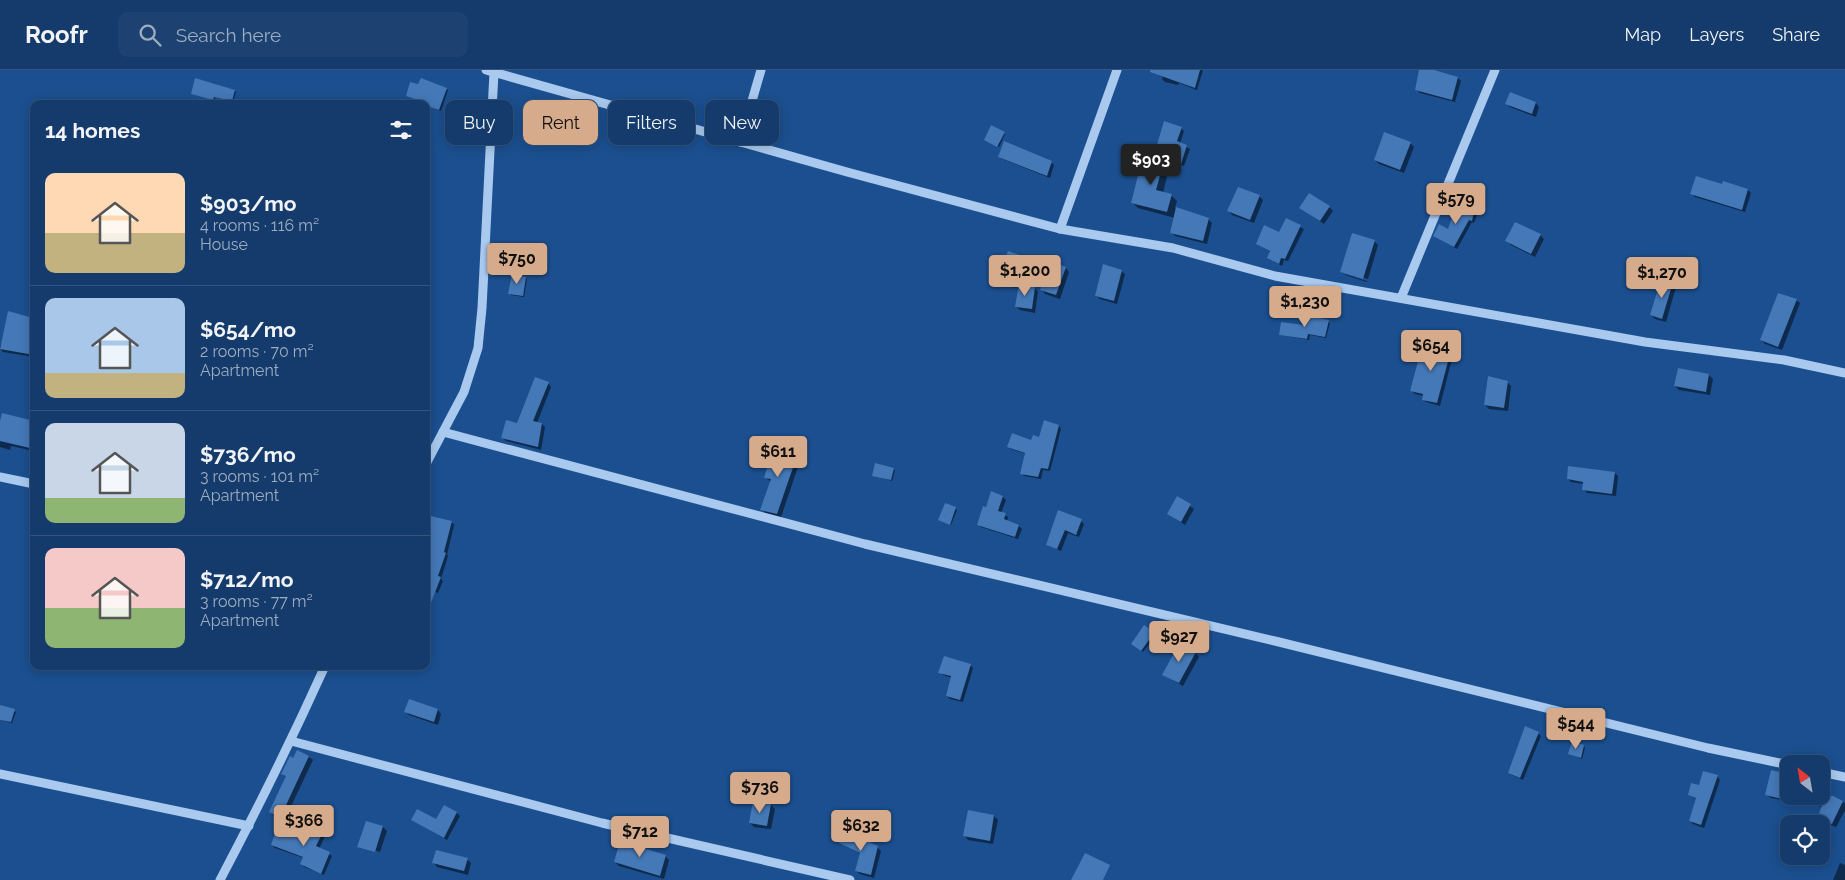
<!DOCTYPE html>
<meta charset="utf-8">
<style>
:root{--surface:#143b6b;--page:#1d4271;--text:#f1f3f6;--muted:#9dadc1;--line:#33557e;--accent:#d6ab8b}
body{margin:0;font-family:Raleway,sans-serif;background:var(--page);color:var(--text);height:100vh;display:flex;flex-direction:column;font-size:19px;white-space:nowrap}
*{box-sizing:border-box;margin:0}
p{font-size:16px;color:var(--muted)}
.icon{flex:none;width:28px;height:28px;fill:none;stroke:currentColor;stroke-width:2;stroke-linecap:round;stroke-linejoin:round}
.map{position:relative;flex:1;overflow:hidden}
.sheet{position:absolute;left:30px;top:30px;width:400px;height:570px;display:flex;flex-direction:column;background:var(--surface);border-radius:10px;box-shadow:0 2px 12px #0003,0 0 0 1px var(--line)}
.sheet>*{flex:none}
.banner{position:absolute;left:445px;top:30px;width:475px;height:45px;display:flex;gap:10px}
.needle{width:32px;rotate:329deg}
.fabs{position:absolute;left:1780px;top:685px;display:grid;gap:10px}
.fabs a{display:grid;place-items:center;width:50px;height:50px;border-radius:10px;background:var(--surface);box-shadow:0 2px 12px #0003,0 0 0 1px var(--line);font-size:25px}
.price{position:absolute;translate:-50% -42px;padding:0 11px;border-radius:5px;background:var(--accent);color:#111;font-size:16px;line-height:32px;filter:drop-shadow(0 1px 2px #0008)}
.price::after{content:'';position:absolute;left:50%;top:30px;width:15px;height:11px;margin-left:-8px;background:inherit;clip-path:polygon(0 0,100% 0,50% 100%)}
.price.selected{background:#222;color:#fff}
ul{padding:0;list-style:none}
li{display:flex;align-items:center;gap:15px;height:125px;padding:0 15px}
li+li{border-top:1px solid var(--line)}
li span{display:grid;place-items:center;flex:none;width:140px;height:100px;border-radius:10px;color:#555}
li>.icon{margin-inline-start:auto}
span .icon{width:60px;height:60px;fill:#fffc;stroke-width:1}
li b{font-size:21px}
h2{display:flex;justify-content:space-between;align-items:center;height:60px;padding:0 15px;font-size:21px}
.chip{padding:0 18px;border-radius:10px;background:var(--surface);box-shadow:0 2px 12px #0003,0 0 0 1px var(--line);font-size:18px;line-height:45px}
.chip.selected{background:var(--accent);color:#111}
header{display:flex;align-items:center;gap:30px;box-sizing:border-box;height:70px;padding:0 25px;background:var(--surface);border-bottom:1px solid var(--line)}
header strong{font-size:24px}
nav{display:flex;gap:28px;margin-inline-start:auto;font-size:18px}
.search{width:350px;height:45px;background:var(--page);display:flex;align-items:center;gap:12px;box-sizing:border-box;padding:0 18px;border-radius:10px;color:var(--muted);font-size:19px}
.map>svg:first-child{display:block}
.shadow{fill:#0007}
.building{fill:#4478b7}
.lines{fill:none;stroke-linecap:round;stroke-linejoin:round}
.minor{stroke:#a9c9ee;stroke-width:9}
</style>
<header>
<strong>Roofr</strong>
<div class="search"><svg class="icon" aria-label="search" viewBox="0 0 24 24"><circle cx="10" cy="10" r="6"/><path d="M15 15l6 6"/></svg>Search here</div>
<nav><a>Map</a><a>Layers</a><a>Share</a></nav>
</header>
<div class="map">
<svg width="1845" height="810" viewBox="0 0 1845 810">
<rect width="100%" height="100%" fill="#1b4f8f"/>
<!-- shadow -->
<g class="shadow">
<polygon points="1149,0 1203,0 1197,20 1179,13 1178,15 1165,12 1162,9 1163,7"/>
<polygon points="1420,0 1430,0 1458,8 1461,11 1455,32 1420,23 1416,19"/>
<polygon points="446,19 448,20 441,41 426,36 426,34 422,31 408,26"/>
<polygon points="235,21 236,22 233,32 215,27 215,30 192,24"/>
<polygon points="1506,33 1536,33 1539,37 1536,47 1510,37"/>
<polygon points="1181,58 1184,61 1180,74 1190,79 1184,96 1158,88 1155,84"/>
<polygon points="1004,63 1005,64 999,77 985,70"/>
<polygon points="1410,73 1414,77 1404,103 1379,94 1375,90"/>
<polygon points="999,87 1051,92 1054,95 1050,108 1002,89"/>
<polygon points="1163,92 1169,98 1163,123 1171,125 1177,131 1175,138 1208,149 1212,153 1207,174 1175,166 1171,162 1175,148 1138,138 1132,132"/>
<polygon points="1748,120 1751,123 1745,142 1695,127 1692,124"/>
<polygon points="1259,126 1263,130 1254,153 1232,145 1229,141"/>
<polygon points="1457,134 1475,139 1478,142 1474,153 1472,152 1457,179 1435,166 1448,161"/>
<polygon points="1329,137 1333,141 1324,154 1301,138"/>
<polygon points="1287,150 1304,159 1288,191 1284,190 1282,196 1268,188 1271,182 1257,174 1280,164"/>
<polygon points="1540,165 1544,169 1535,187 1511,175 1507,171"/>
<polygon points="1374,171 1378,175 1368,209 1344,202 1344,204 1342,201"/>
<polygon points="1021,187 1025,191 1015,218 1003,214 999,210"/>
<polygon points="1066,198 1069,202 1060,229 1045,224 1042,220"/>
<polygon points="1121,201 1125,204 1117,234 1100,229 1096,226"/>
<polygon points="1345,204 1367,211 1367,212 1345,205"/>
<polygon points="525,208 527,209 524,227 511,225 510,224"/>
<polygon points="1672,214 1676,217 1666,252 1655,249 1651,245"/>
<polygon points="1035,218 1038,222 1035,243 1020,240 1016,237"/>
<polygon points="1796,230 1800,233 1782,280 1765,274 1761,270"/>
<polygon points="9,243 34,250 34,287 3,282 0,278"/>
<polygon points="1328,252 1330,253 1326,268 1310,265 1309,270 1280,265 1304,257"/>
<polygon points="1454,270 1456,273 1440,336 1426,332 1423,329 1424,326 1415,324 1412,321 1430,283"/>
<polygon points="1709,305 1713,309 1710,325 1679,320 1675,316"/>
<polygon points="1507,312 1511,316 1508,341 1489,339 1485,335"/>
<polygon points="548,313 551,317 537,353 542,354 545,357 541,380 506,371 503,368 517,354"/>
<polygon points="34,336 34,381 11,376 10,380 0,377 0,356 30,352"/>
<polygon points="1059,356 1061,359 1050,401 1043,400 1041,409 1024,406 1022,403 1026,384 1011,379 1009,376 1032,372"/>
<polygon points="797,384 801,388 781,447 765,443 762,439 771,412 765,407"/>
<polygon points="893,399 895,400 892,411 874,405"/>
<polygon points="1615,403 1618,406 1616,426 1587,423 1584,419 1584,414 1571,412 1568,409"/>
<polygon points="992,423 1003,427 1006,430 1001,443 1008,447 1007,451 1019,456 1022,459 1018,469 981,457 978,454"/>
<polygon points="1178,428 1194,439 1185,455 1169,444"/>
<polygon points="945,434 957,440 951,455 939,450"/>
<polygon points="1059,441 1081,451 1084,454 1079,467 1068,463 1061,481 1047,474"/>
<polygon points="426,447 452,452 454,455 447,485 448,486 441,509 443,511 438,523 426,518"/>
<polygon points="1154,563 1156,565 1143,582 1134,575"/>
<polygon points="1195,583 1199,587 1183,616 1164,605"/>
<polygon points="970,595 973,598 963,632 950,629 947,626 952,608 943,605 940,602"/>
<polygon points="0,636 16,642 12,653 0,650"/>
<polygon points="438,640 441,644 438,655 409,645 406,642"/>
<polygon points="1538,663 1541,666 1523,710 1512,705 1509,702"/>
<polygon points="1584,676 1585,678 1582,689 1570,684"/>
<polygon points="309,687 313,690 284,751 274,746 270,742 286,707 283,703 294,690"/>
<polygon points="1717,706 1720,710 1704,758 1693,754 1690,751 1697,730 1692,728 1702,731 1689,725"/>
<polygon points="1821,723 1845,733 1845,742 1844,742 1836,757 1826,753 1822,749 1824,746 1820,742 1823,737 1771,728 1767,725 1821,726"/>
<polygon points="771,735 775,739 771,759 754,757 750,753"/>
<polygon points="969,742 994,746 998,750 993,774 968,770 965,766"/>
<polygon points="457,743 460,746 447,770 412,750 437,751"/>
<polygon points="366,752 383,757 387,761 380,782 361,777 361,779 359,776"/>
<polygon points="324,759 327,762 319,779 332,786 324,805 304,797 302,794 304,788 275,778 272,775 306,770"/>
<polygon points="840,773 877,777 881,781 874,808 860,804 856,801 861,784"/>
<polygon points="665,786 669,790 664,809 619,796 615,792"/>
<polygon points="467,789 471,793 468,805 437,797 434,793"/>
<polygon points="1840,793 1845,795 1845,810 1833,810"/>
</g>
<!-- building -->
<g class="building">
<polygon points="1150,0 1200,0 1195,18 1150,2"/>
<polygon points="1419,0 1434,0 1458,7 1452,30 1415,20"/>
<polygon points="195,8 235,20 232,31 214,27 213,30 191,24"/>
<polygon points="421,8 447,18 439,40 426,36 426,34 420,34 421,31 406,26 410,12 418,14"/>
<polygon points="1510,22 1536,32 1532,44 1505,34"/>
<polygon points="1164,51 1182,57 1177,71 1187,75 1181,94 1154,85"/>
<polygon points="991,55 1005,62 997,77 984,70"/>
<polygon points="1384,62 1411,72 1400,100 1374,90"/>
<polygon points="1004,71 1052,91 1047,106 998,87"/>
<polygon points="1143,86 1164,91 1156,120 1172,124 1167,142 1131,133"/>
<polygon points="1696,106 1722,114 1723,111 1748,119 1742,140 1690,124"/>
<polygon points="1238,117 1260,125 1250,150 1227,141"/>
<polygon points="1309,123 1330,136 1320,151 1299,138"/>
<polygon points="1457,132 1475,138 1472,151 1469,150 1454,177 1433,166 1439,154 1448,159"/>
<polygon points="1176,137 1209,148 1203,171 1170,163"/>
<polygon points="1286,148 1301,155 1285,189 1281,188 1279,194 1267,188 1270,181 1256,174 1264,155 1279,162"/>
<polygon points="1515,152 1541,164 1531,184 1505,171"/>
<polygon points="1352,163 1375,170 1363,209 1340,202"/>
<polygon points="1008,181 1022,186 1012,215 997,210"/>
<polygon points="1050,191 1066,197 1056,225 1040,220"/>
<polygon points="1103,194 1122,200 1114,231 1095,226"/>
<polygon points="512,204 526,207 523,226 508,224"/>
<polygon points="1661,209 1673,212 1662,249 1650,245"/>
<polygon points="1019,214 1035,217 1032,239 1015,237"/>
<polygon points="1778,223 1797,229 1778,277 1760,270"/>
<polygon points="8,241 33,248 30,260 34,261 34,285 0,279"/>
<polygon points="1305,245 1329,250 1325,267 1308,264 1307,269 1279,265 1281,252 1303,255"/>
<polygon points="1454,269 1437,333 1422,330 1423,324 1410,321 1421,280 1430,282"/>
<polygon points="1678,298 1709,304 1706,322 1674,316"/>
<polygon points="1488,306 1508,311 1504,338 1484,335"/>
<polygon points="535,307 549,312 533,351 542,353 538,377 501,368 506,350 517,353"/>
<polygon points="2,343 34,351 34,379 0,371 0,351"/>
<polygon points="1044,350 1059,355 1048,399 1041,398 1038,407 1020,404 1025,383 1007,377 1012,363 1031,370 1033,365 1039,367"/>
<polygon points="774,376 798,383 777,444 760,440 771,409 764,408"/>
<polygon points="875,393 894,398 891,410 872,406"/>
<polygon points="1568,396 1615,402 1612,424 1582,420 1583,412 1567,409"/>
<polygon points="991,421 1003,426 998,441 1006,443 1004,449 1019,455 1015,467 977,455 983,436 986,437"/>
<polygon points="1177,426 1191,434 1181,452 1167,444"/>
<polygon points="945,433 956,437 950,455 938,450"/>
<polygon points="1058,440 1082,449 1076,465 1065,460 1057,479 1046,475"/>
<polygon points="426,445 452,451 444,482 446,483 438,506 441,507 427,543"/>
<polygon points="1144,555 1155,562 1141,581 1131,574"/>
<polygon points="1179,574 1196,582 1179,613 1162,605"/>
<polygon points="944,586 971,594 960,630 946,626 951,606 938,603"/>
<polygon points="409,629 438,639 434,652 404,642"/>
<polygon points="0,635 15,639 11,652 0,650"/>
<polygon points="1525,656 1539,662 1520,708 1508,703"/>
<polygon points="1572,671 1584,675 1581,688 1568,684"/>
<polygon points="297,680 309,686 280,748 269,742 286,706 281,704 290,686 293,688"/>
<polygon points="1771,700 1789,704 1789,728 1786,727 1786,730 1765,725"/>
<polygon points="1703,701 1718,705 1701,755 1689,751 1696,728 1688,725 1691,713 1699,715"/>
<polygon points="1826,726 1833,726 1843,731 1832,754 1821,749 1823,745 1819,743"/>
<polygon points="753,731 771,734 767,756 749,753"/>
<polygon points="444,735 457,742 444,768 411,750 417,739 436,749"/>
<polygon points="968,740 994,745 990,771 963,766"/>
<polygon points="366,751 383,756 375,782 357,777"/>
<polygon points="312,752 325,758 316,776 330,782 321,804 300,794 303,787 271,775 277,758 305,768"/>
<polygon points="845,761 878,776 871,805 855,801 860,783 839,773"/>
<polygon points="620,771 666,785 660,806 614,792"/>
<polygon points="436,780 468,788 464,801 432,793"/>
<polygon points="1085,783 1110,795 1103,810 1071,810"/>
</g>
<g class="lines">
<!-- minor -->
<g class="minor">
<polyline points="486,0 847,102 1060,159 1173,178 1275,206 1645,272 1784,290 1845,303"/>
<polyline points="740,72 761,0"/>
<polyline points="1060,159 1117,0"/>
<polyline points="1401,228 1495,0"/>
<polyline points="443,362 865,474 1279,572 1708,678 1789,695"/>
<polyline points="426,394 464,322 478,278 482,238 494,2"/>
<polyline points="0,407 34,414"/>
<polyline points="291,671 602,753 850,810"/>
<polyline points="1821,702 1845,707"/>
<polyline points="0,704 249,756"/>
<path d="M220,810C257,740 292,669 325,596"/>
</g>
</g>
</svg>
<div class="fabs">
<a><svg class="needle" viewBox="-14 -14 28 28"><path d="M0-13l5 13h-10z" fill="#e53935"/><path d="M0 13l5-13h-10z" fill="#9dadc1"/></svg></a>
<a><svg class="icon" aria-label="locate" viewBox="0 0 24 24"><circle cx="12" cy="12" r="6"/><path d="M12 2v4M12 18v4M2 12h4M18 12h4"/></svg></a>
</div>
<b class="price selected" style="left:1151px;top:116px">$903</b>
<b class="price" style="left:1456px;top:155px">$579</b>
<b class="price" style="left:517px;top:215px">$750</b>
<b class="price" style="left:1025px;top:227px">$1,200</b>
<b class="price" style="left:1662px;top:229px">$1,270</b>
<b class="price" style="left:1305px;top:258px">$1,230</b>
<b class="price" style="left:1431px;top:302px">$654</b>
<b class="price" style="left:778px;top:408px">$611</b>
<b class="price" style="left:1179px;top:593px">$927</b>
<b class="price" style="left:1576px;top:680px">$544</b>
<b class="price" style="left:760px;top:744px">$736</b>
<b class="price" style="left:304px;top:777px">$366</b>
<b class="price" style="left:861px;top:782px">$632</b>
<b class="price" style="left:640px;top:788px">$712</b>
<div class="banner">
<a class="chip">Buy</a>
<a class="chip selected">Rent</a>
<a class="chip">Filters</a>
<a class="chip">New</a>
</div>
<section class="sheet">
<h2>14 homes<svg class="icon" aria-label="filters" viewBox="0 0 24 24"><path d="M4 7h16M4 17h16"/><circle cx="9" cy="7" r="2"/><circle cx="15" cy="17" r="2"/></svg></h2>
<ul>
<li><span style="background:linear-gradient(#ffd9b3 60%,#c2b280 0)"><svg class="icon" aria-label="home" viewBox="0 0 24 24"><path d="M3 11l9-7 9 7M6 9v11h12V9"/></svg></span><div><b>$903/mo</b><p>4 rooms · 116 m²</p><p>House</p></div></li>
<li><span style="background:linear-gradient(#a9c7e8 75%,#c2b280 0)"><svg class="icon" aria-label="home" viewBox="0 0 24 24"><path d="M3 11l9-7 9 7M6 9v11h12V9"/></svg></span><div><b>$654/mo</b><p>2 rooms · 70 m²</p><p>Apartment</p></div></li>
<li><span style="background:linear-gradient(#c9d6e8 75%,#8fb573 0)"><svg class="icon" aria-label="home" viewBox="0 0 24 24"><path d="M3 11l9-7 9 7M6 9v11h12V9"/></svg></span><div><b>$736/mo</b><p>3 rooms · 101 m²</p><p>Apartment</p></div></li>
<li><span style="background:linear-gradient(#f6c9c9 60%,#8fb573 0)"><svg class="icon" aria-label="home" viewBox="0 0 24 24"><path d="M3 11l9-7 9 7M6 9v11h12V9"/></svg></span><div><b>$712/mo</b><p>3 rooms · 77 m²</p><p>Apartment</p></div></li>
</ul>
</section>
</div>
